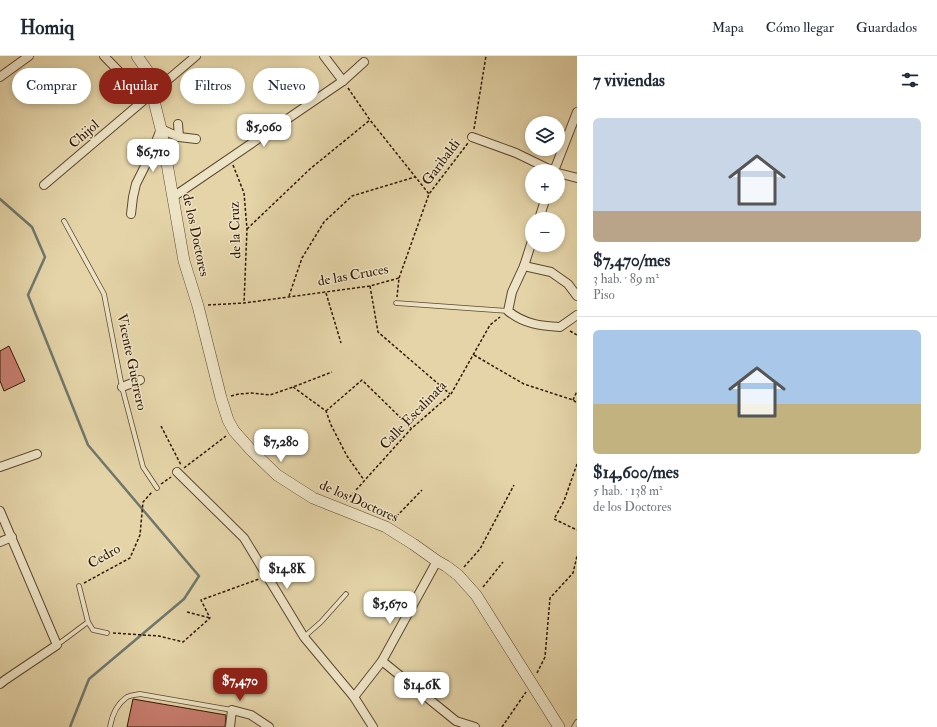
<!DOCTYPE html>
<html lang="es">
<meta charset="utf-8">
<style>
:root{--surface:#fff;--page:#f6f6f7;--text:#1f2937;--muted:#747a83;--line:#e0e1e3;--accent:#8f2418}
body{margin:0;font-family:"IM FELL Double Pica",serif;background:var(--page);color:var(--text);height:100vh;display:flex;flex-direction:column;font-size:15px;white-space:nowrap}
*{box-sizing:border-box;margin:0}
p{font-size:13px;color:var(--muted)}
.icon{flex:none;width:22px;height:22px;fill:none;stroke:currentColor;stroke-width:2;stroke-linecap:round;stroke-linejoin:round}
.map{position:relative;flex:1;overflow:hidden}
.sheet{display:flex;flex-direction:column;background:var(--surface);width:360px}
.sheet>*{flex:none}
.hud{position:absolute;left:12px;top:12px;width:380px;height:36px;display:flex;gap:8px}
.fabs{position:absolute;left:525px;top:60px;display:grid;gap:8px}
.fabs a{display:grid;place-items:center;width:40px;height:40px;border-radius:50%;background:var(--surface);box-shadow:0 2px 6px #0003;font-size:20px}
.price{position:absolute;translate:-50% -34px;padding:0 9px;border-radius:8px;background:#fff;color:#222;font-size:13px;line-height:26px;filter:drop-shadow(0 1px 2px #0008)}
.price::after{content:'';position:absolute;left:50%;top:24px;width:12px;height:9px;margin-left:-6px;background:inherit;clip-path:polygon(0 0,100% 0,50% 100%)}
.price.on{background:var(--accent);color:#fff}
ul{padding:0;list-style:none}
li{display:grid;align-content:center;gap:8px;height:212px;padding:0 16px}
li+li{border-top:1px solid var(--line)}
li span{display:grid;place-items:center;height:124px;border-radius:6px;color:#555}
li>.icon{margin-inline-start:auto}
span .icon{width:72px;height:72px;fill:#fffc;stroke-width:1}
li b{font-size:17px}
h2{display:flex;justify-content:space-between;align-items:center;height:48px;padding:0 16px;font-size:17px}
.tag{padding:0 14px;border-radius:18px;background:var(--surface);box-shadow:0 2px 6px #0003;font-size:14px;line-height:36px}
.tag.on{background:var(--accent);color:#fff}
header{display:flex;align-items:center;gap:24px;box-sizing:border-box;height:56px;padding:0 20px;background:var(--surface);border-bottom:1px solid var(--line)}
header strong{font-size:19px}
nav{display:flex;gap:22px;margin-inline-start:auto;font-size:14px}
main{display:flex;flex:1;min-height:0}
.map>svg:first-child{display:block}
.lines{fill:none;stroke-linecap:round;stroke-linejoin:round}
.stream{stroke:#6f776d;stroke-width:2.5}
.building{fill:#ca7e70;stroke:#321905}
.service-casing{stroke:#5e482e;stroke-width:5.5}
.minor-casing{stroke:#5e482e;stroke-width:10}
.tertiary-casing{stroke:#5e482e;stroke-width:12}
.path{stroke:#321905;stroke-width:1.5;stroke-dasharray:3 2;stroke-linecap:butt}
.service{stroke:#ede3c6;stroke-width:4}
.minor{stroke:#ede3c6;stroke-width:8}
.tertiary{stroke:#ede3c6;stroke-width:11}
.labels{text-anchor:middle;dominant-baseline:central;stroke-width:3;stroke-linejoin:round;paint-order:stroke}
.street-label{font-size:14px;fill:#321905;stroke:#ede3c6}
</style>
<header>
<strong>Homiq</strong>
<nav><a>Mapa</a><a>Cómo llegar</a><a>Guardados</a></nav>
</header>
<main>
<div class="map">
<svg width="577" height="671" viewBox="0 0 577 671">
<rect width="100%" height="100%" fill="#e4d4a8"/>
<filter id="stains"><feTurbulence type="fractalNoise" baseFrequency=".005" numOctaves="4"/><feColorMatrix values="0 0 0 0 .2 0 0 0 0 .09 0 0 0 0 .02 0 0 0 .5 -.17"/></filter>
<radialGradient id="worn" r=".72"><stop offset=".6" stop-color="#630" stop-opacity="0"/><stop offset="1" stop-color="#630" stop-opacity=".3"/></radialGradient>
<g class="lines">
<!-- stream -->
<polyline class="stream" points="0,143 32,171 45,201 28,239 88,389 199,520 184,543 89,623 70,671"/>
</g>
<!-- building -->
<g class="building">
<polygon points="9,290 25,325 4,335 0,325 0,295"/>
<polygon points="133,643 226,659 225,671 127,671"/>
</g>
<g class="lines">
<defs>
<g id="service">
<polyline points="64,165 104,238 122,331 143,411 157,432"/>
<polyline points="396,247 508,255"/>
<polyline points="88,566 93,574 107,577"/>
<polyline points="304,581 321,566 346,538"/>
<polyline points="57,589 88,566 79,530"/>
<path d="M110,671C112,659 117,648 127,641C131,639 136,639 140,638L232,654"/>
<polyline points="574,671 577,666"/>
</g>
<g id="minor">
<polyline points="104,0 137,34 152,37"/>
<polyline points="324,0 343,25"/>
<polyline points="0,21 29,0"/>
<polyline points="178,68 179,81"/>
<polyline points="472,81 516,97 553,115"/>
<polyline points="554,115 577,56"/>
<polyline points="558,117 577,122"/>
<polyline points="44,129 196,0"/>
<polyline points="173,141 343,25 364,6"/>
<polyline points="131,158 133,141 136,128 151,98 161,73 179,81 196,83"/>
<polyline points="539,163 546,141"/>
<path d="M532,185L524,210L512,236L508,255C524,268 541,270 560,271L577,259"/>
<polyline points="524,210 551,216 568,228 577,240"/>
<polyline points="122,331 140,324"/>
<polyline points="0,411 37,398"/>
<polyline points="177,416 244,482 304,581 354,641 373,671"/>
<polyline points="0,455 57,589 5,624 0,628"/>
<polyline points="0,486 12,481"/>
<polyline points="382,605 456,665 475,671"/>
<polyline points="354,641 382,605 437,505"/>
<polyline points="230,671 232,654 251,659 269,671"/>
</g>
<polyline id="tertiary" points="137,0 151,20 152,37 161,73 184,205 198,250 221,342 228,364 234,375 251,394 277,419 313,442 386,471 413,488 437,505 446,510 458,519 476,539 559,671"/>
</defs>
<!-- service casing -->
<use href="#service" class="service-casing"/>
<!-- minor casing -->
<use href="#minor" class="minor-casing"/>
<!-- tertiary casing -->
<use href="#tertiary" class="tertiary-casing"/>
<!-- path -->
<g class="path">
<polyline points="348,32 370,64 429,138"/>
<polyline points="474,73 486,0"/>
<polyline points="233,109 244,137 247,173 244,247"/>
<polyline points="247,173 310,113 370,64"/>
<polyline points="399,222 429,138 468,87"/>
<polyline points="370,230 378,276 450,338"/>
<polyline points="326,237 341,287"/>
<polyline points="289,240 302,202 324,166 352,140 415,121"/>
<polyline points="208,249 244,247 370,230 399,222 397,241"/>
<polyline points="570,275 577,279"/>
<polyline points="474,299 524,328 573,344 577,347"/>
<polyline points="293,331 326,355 331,369 347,400 364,424"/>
<polyline points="231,340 239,338 252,337 270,339 293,331 332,316"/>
<polyline points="573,344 577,335"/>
<polyline points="326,355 362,324 411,372"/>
<polyline points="161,370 181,409"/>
<polyline points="577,408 564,445 554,463 577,474"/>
<polyline points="184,412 226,380"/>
<polyline points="161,428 171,421"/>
<polyline points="346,445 411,373 451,338 490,269 500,261"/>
<polyline points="393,464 422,434"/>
<polyline points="464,511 480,493 514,429"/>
<polyline points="84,527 130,502 140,479 143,446 152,436"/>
<polyline points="483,531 503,506"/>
<polyline points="187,556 210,562"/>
<polyline points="113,577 159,580 183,586 210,562 201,544 259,523"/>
<polyline points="537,617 545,601 550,542 573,517 577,500"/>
<polyline points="502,671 526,636"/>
</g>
<!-- service -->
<use href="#service" class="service"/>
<!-- minor -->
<use href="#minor" class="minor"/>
<!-- tertiary -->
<use href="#tertiary" class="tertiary"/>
</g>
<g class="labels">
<!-- street labels -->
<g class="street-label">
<text transform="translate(84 78) rotate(-41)">Chijol</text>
<text transform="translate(441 106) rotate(-53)">Garibaldi</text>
<text transform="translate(235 174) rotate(-92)">de la Cruz</text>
<text transform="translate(196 179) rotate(78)">de los Doctores</text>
<text transform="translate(353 219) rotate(-10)">de las Cruces</text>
<text transform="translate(132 306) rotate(78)">Vicente Guerrero</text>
<text transform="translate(413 359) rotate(-46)">Calle Escalinata</text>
<text transform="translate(359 445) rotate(24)">de los Doctores</text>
<text transform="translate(104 500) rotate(-30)">Cedro</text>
</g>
</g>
<rect width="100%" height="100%" filter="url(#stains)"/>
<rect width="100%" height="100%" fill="url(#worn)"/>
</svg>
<div class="fabs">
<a><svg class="icon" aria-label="layers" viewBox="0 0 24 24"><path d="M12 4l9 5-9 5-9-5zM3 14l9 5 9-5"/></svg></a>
<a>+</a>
<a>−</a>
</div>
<b class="price" style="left:264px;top:92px">$5,060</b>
<b class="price" style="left:153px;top:117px">$6,710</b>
<b class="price" style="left:281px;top:407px">$7,280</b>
<b class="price" style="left:287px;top:534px">$14.8K</b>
<b class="price" style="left:390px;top:569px">$5,670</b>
<b class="price on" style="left:240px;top:646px">$7,470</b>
<b class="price" style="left:422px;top:650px">$14.6K</b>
<div class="hud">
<a class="tag">Comprar</a>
<a class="tag on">Alquilar</a>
<a class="tag">Filtros</a>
<a class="tag">Nuevo</a>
</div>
</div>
<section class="sheet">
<h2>7 viviendas<svg class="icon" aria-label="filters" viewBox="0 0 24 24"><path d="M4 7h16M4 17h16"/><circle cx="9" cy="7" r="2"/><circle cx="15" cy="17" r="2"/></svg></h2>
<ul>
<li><span style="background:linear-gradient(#c9d6e8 75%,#b9a48a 0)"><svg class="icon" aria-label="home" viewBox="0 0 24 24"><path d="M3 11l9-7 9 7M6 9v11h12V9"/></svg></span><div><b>$7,470/mes</b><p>3 hab. · 89 m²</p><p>Piso</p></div></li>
<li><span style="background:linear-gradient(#a9c7e8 60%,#c2b280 0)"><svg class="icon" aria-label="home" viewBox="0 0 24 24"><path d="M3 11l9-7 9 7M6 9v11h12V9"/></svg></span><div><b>$14,600/mes</b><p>5 hab. · 138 m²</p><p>de los Doctores</p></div></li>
</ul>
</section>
</main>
